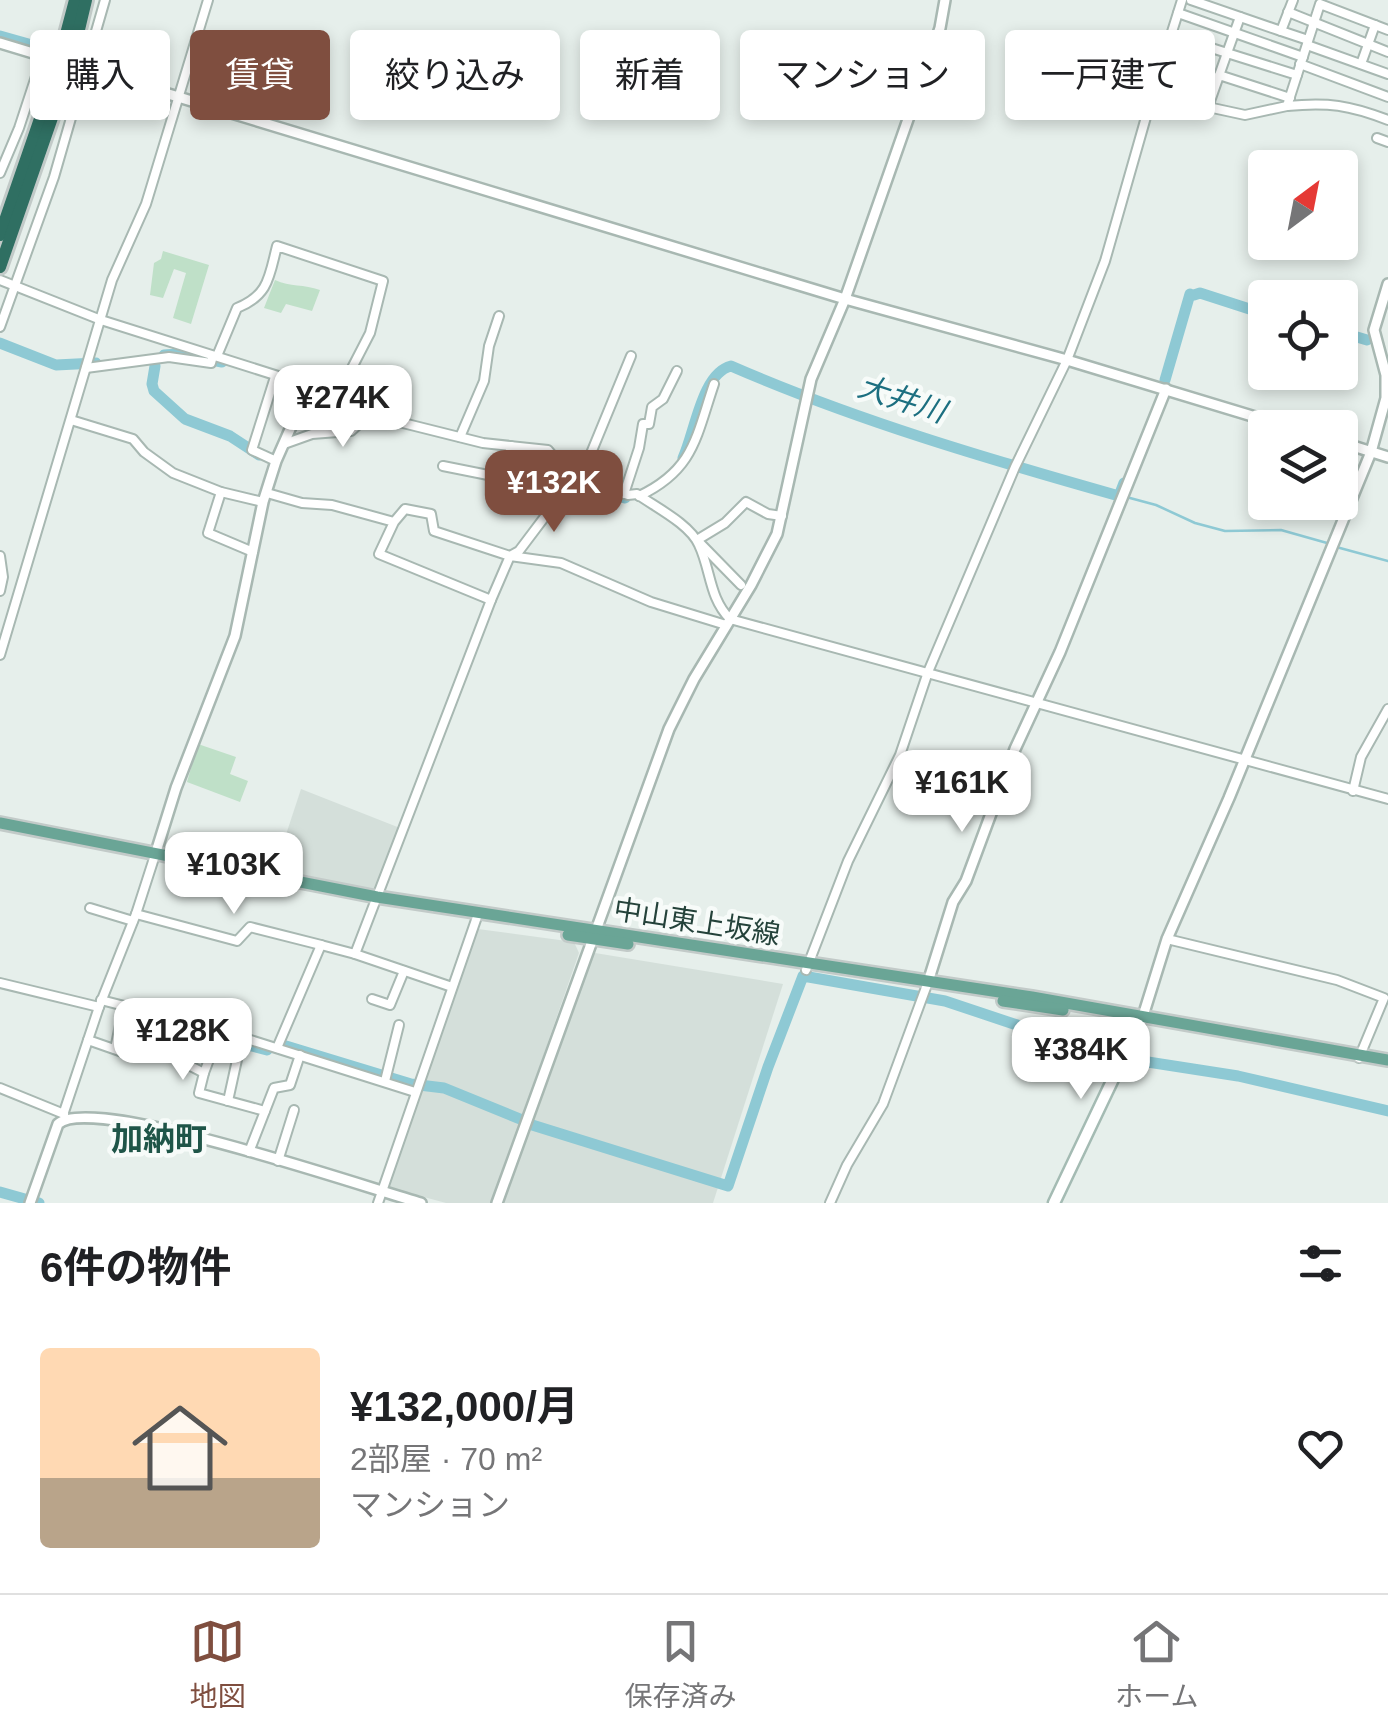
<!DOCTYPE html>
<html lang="ja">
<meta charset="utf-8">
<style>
:root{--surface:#fff;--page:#f2f2f2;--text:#202124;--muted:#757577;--line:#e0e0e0;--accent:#7f4e3f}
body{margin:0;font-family:Helvetica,"Noto Sans JP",sans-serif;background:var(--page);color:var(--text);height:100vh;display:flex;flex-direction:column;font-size:38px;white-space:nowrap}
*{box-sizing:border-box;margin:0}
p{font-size:32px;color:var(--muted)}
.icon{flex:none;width:55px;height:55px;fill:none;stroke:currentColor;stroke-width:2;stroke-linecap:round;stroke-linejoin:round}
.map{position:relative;height:1203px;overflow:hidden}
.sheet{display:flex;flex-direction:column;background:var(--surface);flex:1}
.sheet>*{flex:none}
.top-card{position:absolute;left:30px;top:30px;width:1330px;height:90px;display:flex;gap:20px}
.needle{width:65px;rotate:32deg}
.tools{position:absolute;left:1248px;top:150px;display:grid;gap:20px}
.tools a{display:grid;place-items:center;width:110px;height:110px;border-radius:10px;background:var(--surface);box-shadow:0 5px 15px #0003;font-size:50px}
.price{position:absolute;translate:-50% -85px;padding:0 22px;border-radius:20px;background:#fff;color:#222;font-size:32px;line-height:65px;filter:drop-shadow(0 2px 5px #0008)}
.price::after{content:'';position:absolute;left:50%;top:60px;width:30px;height:22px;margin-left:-15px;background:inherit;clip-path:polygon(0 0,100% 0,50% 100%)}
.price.on{background:var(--accent);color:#fff}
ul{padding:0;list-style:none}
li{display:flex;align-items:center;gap:30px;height:250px;padding:0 40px}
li+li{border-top:2px solid var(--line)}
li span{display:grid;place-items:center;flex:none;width:280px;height:200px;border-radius:10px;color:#555}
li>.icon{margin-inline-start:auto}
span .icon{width:120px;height:120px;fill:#fffc;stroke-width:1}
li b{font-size:42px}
h2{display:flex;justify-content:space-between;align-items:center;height:120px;padding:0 40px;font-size:42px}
.chip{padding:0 35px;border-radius:10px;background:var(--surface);box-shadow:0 5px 15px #0003;font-size:35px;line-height:90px}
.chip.on{background:var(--accent);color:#fff}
.dock{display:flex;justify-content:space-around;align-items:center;height:140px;border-top:2px solid var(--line);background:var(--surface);font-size:28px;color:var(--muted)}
.dock a{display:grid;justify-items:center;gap:5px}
.dock .on{color:var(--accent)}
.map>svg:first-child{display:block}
.built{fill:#d4dfda}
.green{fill:#bfe0c8}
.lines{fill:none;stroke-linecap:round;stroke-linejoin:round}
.stream{stroke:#8ec9d4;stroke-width:2.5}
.river{stroke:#8ec9d4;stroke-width:11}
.minor-casing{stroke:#a8b8b2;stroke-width:12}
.tertiary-casing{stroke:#a8b8b2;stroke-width:14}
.secondary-casing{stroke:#a4bbb3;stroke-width:15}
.primary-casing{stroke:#c2cac8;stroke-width:16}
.motorway-casing{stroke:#c2cac8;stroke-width:18}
.minor{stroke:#fff;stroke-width:8}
.tertiary{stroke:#fff;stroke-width:9}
.secondary{stroke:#fff;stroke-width:10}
.primary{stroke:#6aa596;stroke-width:11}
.motorway{stroke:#2f6f62;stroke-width:12}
.motorway-bridge-casing{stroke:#c2cac8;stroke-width:18;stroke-linecap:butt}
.motorway-bridge{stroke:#2f6f62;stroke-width:12}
.labels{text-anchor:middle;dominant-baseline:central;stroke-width:9;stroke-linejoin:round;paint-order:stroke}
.street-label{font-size:28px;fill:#24423a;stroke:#f7fbf9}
.water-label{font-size:30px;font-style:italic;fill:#1c6f80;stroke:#f7fbf9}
.quarter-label{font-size:32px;font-weight:bold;fill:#1f5548;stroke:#f7fbf9}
</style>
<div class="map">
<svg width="1388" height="1203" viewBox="0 0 1388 1203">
<rect width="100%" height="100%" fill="#e6efeb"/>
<!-- built -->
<g class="built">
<polygon points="301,789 400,828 377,890 274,871"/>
<polygon points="478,929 574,942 579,953 492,1203 446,1203 387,1187"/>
<polygon points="589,952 783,984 713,1203 503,1203"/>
</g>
<!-- green -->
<g class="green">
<polygon points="163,251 209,265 191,324 173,318 186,273 174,269 163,298 150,295 154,263 161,259"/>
<path d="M275,280C290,287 304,284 320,290L312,311L286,304L281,313L264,308Z"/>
<polygon points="198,744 236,757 230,774 248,781 240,802 187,782"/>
</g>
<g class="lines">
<!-- stream -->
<g class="stream">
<polyline points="1130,498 1156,505 1195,523 1225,531 1281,530 1327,543"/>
<polyline points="1340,548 1388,561"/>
</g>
<!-- river -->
<g class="river">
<polyline points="0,36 39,47"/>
<polyline points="1194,295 1200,293 1265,314"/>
<polyline points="1340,332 1367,340"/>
<polyline points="0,343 56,365 96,363"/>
<polyline points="164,355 179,354 222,362"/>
<polyline points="155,366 152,384 154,391 185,419 230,436 259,455"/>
<polyline points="1165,380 1190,294"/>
<path d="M683,458C695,432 702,373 731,366C855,420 988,459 1119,496L1124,483"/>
<polyline points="552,460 564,479 625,498"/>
<polyline points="135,1014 267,1050"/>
<polyline points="286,1046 411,1084 444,1088 520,1119"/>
<polyline points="1135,1060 1238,1076 1388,1111"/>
<polyline points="529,1124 728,1186 768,1067 803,976 945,1001 1077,1045 1116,1055"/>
<polyline points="0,1192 39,1203"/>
</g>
<defs>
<g id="minor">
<polyline points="1182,0 1154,89 1208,107"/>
<polyline points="1191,0 1281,31 1293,0"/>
<polyline points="1288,12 1388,52"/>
<polyline points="1178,13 1303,57"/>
<path d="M1388,30L1320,4L1287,106C1328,102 1349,105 1388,120"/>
<polyline points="1281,31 1308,40"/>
<polyline points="1171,35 1227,53 1240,17"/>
<polyline points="1307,45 1388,74"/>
<polyline points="1300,64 1388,97"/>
<polyline points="1361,64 1375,25"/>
<polyline points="1219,75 1290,98"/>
<polyline points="1287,106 1245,115 1208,107 1227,53 1297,75"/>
<polyline points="1377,138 1388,142"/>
<polyline points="0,173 19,128 43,55"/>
<path d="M0,280L101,320L338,395L399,422L483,443L548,450L568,474L628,495L637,494C655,507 690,524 699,545C711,570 709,598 730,619L1388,799"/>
<polyline points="0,327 54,177 105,0"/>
<path d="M217,356L237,308C269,295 269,277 277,246L383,281L370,333L338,395"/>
<polyline points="86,368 169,357 211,363 213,356"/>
<polyline points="275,377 252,450 276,461"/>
<polyline points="71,420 133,439 144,452 173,473 221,492 208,533 253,552"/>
<polyline points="460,437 484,381 489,346 499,316"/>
<polyline points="284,444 312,434 351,431 373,411"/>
<polyline points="443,466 503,478 511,446"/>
<polyline points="580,480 631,356"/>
<polyline points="221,492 263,502"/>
<polyline points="267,493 302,503 332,505 394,522 405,509 431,514 434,531 510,556 491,600 379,554 394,522"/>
<polyline points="624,494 639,448 643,424 649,424 652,407 663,399 677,371"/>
<path d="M639,496C694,470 696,437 714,384"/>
<polyline points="0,556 3,577 0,591"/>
<polyline points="510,556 561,563 651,602 726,625"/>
<polyline points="510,556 519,551 574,478"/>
<polyline points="741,585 697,540 725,523 746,502 768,514 782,516"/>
<polyline points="0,655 112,280 146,204 208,0"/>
<polyline points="1353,791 1361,757 1388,709"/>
<polyline points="90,908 133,921"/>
<polyline points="136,914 237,941 250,927 321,945"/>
<polyline points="1167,939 1337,980 1384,998 1359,1058"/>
<polyline points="355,954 452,987"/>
<polyline points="806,970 848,861 900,755 928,672 1015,467 1067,360 1105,261 1154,89"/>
<polyline points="0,983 99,1007"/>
<polyline points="372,999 390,1005 404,971"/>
<polyline points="101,1000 222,1031 415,1092"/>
<polyline points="178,1020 167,1054 204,1073 220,1030"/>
<polyline points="88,1040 128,1054 167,1054"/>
<polyline points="277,1048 321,945 355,954 491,600"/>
<polyline points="115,1049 124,1006"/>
<polyline points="204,1073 199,1093 265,1111"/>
<polyline points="385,1081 399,1025"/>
<polyline points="0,1088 64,1114"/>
<polyline points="228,1101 242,1037"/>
<polyline points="64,1112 99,1007 136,914 156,852"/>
<polyline points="249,1152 274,1088 290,1085 300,1055"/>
<polyline points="278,1161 294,1110"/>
<polyline points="378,1203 478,914"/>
<polyline points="830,1203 847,1165 883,1104 928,982"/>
</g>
<g id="tertiary">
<polyline points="0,43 845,299 1067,360 1292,428"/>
<polyline points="1340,442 1388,457"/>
<polyline points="156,852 176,788 235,636 263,502 276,461 309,386"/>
<polyline points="928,982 953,902 966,881 1015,749 1060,652 1166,389"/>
<polyline points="1143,1016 1167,939 1229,798 1371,452 1386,398 1386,375 1374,330 1388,284"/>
<path d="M30,1203L58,1124C92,1093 367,1188 421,1203"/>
<polyline points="497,1203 669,729 694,679 751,585 777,534 811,379 845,299 940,28 945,0"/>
</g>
<polyline id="secondary" points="1054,1203 1143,1016"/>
<g id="primary">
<polyline points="0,823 377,897 1032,997 1388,1060"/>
<polyline points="568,935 628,944"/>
<polyline points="1003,1001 1063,1010"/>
</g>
<g id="motorway">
<polyline points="65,38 75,0"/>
<polyline points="76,42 86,0"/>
<polyline points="0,235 52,84"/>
<polyline points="0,267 63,86"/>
</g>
</defs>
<!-- minor casing -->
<use href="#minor" class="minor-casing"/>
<!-- tertiary casing -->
<use href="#tertiary" class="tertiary-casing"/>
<!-- secondary casing -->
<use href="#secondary" class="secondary-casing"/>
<!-- primary casing -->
<use href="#primary" class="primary-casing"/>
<!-- motorway casing -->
<use href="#motorway" class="motorway-casing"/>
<!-- minor -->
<use href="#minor" class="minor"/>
<!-- tertiary -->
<use href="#tertiary" class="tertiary"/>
<!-- secondary -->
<use href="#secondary" class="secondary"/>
<!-- primary -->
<use href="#primary" class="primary"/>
<!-- motorway -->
<use href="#motorway" class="motorway"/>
<defs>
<g id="motorway-bridge">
<polyline points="52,84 65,38"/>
<polyline points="63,86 76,42"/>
</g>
</defs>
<!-- motorway-bridge casing -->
<use href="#motorway-bridge" class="motorway-bridge-casing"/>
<!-- motorway-bridge -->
<use href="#motorway-bridge" class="motorway-bridge"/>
</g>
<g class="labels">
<!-- street labels -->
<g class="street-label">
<text transform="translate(697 922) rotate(9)">中山東上坂線</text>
</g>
<!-- water labels -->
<g class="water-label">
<text transform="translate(902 399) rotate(18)">大井川</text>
</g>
<!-- quarter labels -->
<g class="quarter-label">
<text x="159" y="1139">加納町</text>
</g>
</g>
</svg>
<div class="tools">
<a><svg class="needle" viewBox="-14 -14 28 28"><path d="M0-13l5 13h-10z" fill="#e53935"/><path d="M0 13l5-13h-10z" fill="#757577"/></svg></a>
<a><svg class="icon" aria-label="locate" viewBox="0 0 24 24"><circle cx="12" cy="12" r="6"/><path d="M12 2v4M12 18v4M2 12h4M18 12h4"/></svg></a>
<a><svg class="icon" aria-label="layers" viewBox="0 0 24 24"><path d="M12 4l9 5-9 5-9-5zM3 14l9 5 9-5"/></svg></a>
</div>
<b class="price" style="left:343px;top:450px">¥274K</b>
<b class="price on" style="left:554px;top:535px">¥132K</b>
<b class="price" style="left:962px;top:835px">¥161K</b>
<b class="price" style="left:234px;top:917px">¥103K</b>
<b class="price" style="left:183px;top:1083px">¥128K</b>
<b class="price" style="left:1081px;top:1102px">¥384K</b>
<div class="top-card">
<a class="chip">購入</a>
<a class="chip on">賃貸</a>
<a class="chip">絞り込み</a>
<a class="chip">新着</a>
<a class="chip">マンション</a>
<a class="chip">一戸建て</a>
</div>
</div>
<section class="sheet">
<h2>6件の物件<svg class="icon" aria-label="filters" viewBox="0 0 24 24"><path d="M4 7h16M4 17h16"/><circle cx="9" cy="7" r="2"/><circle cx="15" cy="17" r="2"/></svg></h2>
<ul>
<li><span style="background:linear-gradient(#ffd9b3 65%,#b9a48a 0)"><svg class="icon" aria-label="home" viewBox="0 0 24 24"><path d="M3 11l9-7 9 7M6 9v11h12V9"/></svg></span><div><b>¥132,000/月</b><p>2部屋 · 70 m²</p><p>マンション</p></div><svg class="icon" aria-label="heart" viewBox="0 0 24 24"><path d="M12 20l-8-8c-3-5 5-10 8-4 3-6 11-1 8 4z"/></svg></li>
</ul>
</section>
<nav class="dock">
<a class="on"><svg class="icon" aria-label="map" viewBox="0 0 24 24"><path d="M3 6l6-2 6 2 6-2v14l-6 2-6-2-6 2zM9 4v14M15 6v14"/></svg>地図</a>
<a><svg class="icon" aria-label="saved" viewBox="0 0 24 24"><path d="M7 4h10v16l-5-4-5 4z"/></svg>保存済み</a>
<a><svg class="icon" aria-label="home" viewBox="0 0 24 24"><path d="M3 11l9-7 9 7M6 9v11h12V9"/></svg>ホーム</a>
</nav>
